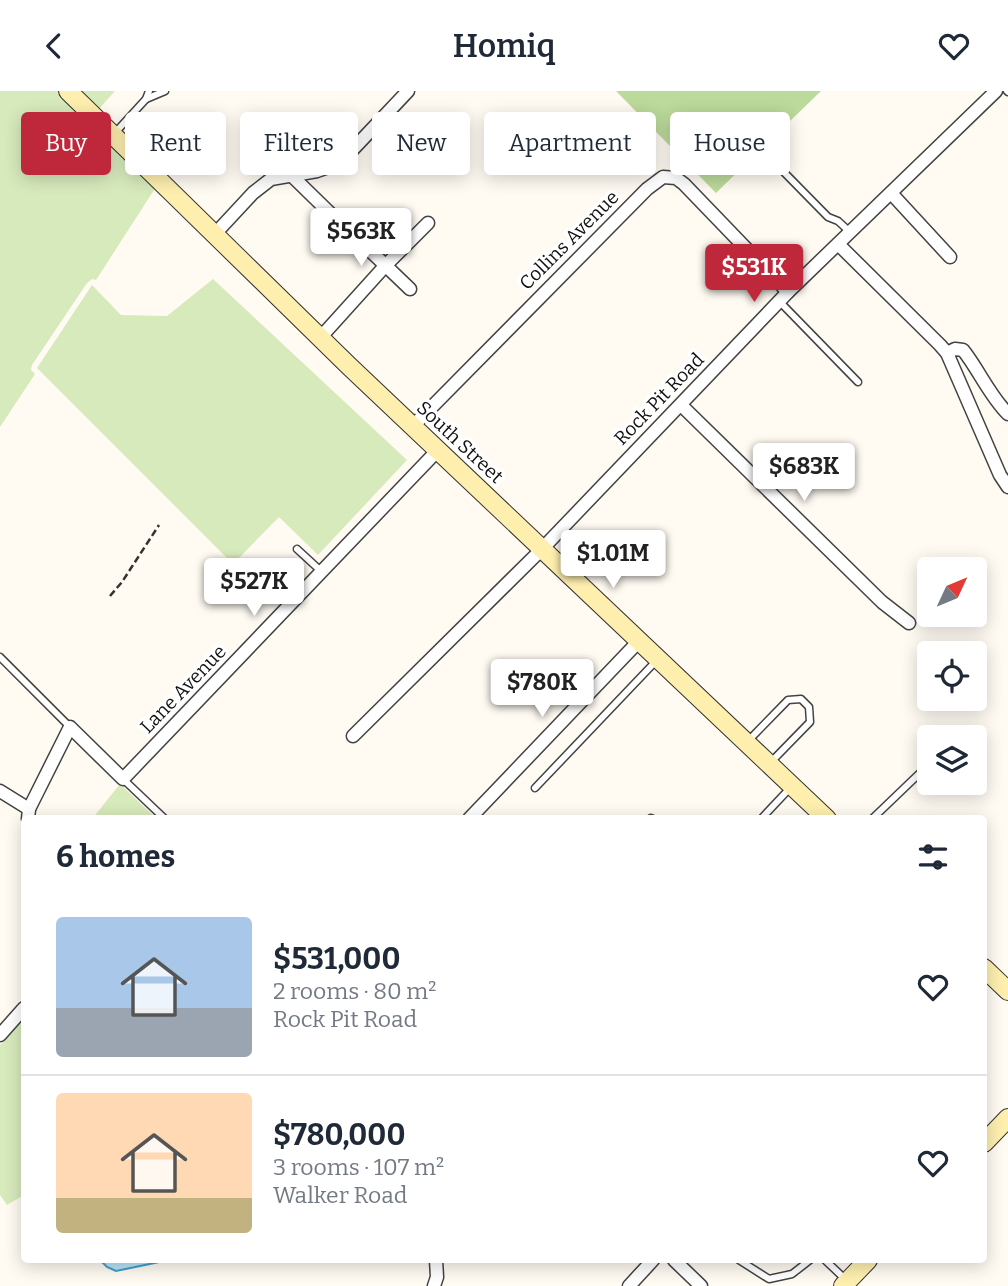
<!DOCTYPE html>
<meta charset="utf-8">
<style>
:root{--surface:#fff;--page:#f6f6f7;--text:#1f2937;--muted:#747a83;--line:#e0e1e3;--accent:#bf283b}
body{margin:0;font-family:Bitter,serif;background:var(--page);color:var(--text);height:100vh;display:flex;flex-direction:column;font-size:26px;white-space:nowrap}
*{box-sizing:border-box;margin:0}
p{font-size:23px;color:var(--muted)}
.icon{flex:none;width:38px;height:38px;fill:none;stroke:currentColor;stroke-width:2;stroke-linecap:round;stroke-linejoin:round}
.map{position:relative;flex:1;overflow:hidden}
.panel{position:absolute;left:21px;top:724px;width:966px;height:448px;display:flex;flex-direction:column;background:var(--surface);border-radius:7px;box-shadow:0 4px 18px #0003}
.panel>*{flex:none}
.guide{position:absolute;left:21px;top:21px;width:966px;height:63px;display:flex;gap:14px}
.needle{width:46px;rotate:46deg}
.buttons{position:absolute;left:917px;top:466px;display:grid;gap:14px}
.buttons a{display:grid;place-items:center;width:70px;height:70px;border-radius:7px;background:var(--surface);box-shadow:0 4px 18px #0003;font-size:35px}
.price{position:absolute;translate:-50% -60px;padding:0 16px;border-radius:7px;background:#fff;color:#222;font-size:23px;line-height:46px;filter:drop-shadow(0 2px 4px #0008)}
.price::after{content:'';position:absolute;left:50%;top:42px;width:21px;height:16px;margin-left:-10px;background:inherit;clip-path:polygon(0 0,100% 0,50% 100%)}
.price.on{background:var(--accent);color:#fff}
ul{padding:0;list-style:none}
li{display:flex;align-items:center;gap:21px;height:175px;padding:0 35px}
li+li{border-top:2px solid var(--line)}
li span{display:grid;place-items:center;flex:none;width:196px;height:140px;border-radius:7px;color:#555}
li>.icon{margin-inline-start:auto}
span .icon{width:84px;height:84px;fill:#fffc;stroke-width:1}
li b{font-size:30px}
h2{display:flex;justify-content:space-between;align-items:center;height:84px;padding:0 35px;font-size:30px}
.chip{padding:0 24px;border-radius:7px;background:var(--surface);box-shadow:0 4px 18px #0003;font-size:24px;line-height:63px}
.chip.on{background:var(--accent);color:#fff}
header{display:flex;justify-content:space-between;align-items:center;height:91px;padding:0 35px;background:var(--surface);font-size:32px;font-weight:600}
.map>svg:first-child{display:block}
.green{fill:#d7eabc}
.forest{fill:#bcda9b}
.water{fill:#b8e3f6;stroke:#3f9fcc;stroke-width:2}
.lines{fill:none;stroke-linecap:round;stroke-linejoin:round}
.lane-casing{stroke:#434343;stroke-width:9}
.street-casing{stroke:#434343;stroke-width:15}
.secondary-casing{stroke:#323232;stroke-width:20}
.path{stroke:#323232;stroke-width:2.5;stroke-dasharray:7 3.5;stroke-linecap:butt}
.lane{stroke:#fff;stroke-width:6}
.street{stroke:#fff;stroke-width:12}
.secondary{stroke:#feefaf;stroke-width:18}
.labels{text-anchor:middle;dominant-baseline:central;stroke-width:7;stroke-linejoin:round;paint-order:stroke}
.street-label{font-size:19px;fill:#101010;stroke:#fff}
</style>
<header><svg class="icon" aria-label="back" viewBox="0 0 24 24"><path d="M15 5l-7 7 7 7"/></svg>Homiq<svg class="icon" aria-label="heart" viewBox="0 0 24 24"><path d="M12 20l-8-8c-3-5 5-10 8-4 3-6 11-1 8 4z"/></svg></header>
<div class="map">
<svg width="1008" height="1195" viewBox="0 0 1008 1195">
<rect width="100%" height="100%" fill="#fffbf3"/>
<!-- green -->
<g class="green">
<polygon points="0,0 58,0 156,96 96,189 92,188 87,192 32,274 31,279 35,283 0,336"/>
<polygon points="79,0 115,0 98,19"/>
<polygon points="213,188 407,369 318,464 279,426 233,473 37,277 92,194 121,224 167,225"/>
<polygon points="120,693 157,728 92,728"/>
<polygon points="24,926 24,1104 7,1114 0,1104 0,954"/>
</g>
<!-- forest -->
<polygon class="forest" points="616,0 821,0 716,102"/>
<!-- water -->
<polygon class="water" points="100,1169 169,1169 116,1180 107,1176"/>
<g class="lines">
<defs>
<g id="lane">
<polyline points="1007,0 1008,1"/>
<polyline points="146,8 165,0"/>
<polyline points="114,43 146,8 149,0"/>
<polyline points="771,68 828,126 838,130 850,141"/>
<polyline points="779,210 858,291"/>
<polyline points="297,458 322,481"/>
<polyline points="0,566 70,636"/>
<polyline points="748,650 788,609 801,608 809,616 810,631 770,672"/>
<polyline points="123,688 165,728"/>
<polyline points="535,697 657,569"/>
<polyline points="650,728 651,727 653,728"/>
<polyline points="761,728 791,696"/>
<polyline points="872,728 921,681"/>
<polyline points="739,1169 769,1188 792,1183 810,1169"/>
<polyline points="825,1169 846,1189"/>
</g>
<g id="street">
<polyline points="291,84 336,128"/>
<polyline points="891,102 950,166"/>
<polyline points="214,144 253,102 271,88 317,80 340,72 408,0"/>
<polyline points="360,150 410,198"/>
<polyline points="838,153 940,254 947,262 1000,384 1008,396"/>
<polyline points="320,247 385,175 428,132"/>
<path d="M947,262L955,258L963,259C979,279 989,304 1008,323"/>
<polyline points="681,314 882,511 909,532"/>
<polyline points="413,335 647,98 663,86 676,87 684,93 788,201"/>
<polyline points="353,645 542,458 788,201 996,0"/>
<polyline points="0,700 29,718"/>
<polyline points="28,728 29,718 70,636 123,688 438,359"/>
<polyline points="469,728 639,550"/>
<polyline points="0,944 24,917"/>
<polyline points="674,1169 701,1195"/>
<polyline points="434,1195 437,1186 436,1169"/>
<polyline points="629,1195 653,1169"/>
</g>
<g id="secondary">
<polyline points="68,0 349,275 827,728"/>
<polyline points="984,877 1008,900"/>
<polyline points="984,1052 1008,1027"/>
<polyline points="843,1195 868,1169"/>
</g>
</defs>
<!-- lane casing -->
<use href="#lane" class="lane-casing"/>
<!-- street casing -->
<use href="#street" class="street-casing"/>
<!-- secondary casing -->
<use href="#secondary" class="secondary-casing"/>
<!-- path -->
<polyline class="path" points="110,505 122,491 159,434"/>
<!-- lane -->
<use href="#lane" class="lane"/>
<!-- street -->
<use href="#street" class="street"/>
<!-- secondary -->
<use href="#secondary" class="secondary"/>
</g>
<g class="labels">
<!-- street labels -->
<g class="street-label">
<text transform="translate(569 149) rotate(-45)">Collins Avenue</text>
<text transform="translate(659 308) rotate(-46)">Rock Pit Road</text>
<text transform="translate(460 351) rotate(43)">South Street</text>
<text transform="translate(183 598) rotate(-46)">Lane Avenue</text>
</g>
</g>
</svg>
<div class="buttons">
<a><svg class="needle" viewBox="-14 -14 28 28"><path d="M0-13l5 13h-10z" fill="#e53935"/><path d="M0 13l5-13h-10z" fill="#747a83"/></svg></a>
<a><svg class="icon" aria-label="locate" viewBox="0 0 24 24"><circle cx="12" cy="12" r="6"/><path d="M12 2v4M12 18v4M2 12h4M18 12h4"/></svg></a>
<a><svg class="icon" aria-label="layers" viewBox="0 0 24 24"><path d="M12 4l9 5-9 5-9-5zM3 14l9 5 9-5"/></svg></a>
</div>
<b class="price" style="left:361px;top:177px">$563K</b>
<b class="price on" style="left:754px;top:213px">$531K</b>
<b class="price" style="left:804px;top:412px">$683K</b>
<b class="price" style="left:613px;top:499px">$1.01M</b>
<b class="price" style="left:254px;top:527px">$527K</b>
<b class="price" style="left:542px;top:628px">$780K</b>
<div class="guide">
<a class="chip on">Buy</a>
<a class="chip">Rent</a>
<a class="chip">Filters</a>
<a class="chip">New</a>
<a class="chip">Apartment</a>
<a class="chip">House</a>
</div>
<section class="panel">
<h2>6 homes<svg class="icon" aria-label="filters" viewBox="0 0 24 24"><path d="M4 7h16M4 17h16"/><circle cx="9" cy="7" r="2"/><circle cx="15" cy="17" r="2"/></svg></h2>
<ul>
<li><span style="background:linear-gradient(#a9c7e8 65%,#9aa5b1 0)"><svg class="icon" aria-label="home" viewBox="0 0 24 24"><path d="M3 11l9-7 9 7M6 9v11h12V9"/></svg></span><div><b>$531,000</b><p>2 rooms · 80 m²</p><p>Rock Pit Road</p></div><svg class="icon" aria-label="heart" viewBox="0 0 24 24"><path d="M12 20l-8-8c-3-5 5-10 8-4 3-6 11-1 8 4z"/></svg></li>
<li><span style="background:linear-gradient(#ffd9b3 75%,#c2b280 0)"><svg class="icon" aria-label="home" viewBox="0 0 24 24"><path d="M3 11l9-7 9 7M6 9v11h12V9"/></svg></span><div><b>$780,000</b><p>3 rooms · 107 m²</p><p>Walker Road</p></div><svg class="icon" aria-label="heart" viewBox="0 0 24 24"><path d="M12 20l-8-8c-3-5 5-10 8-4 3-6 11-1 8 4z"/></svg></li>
</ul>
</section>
</div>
